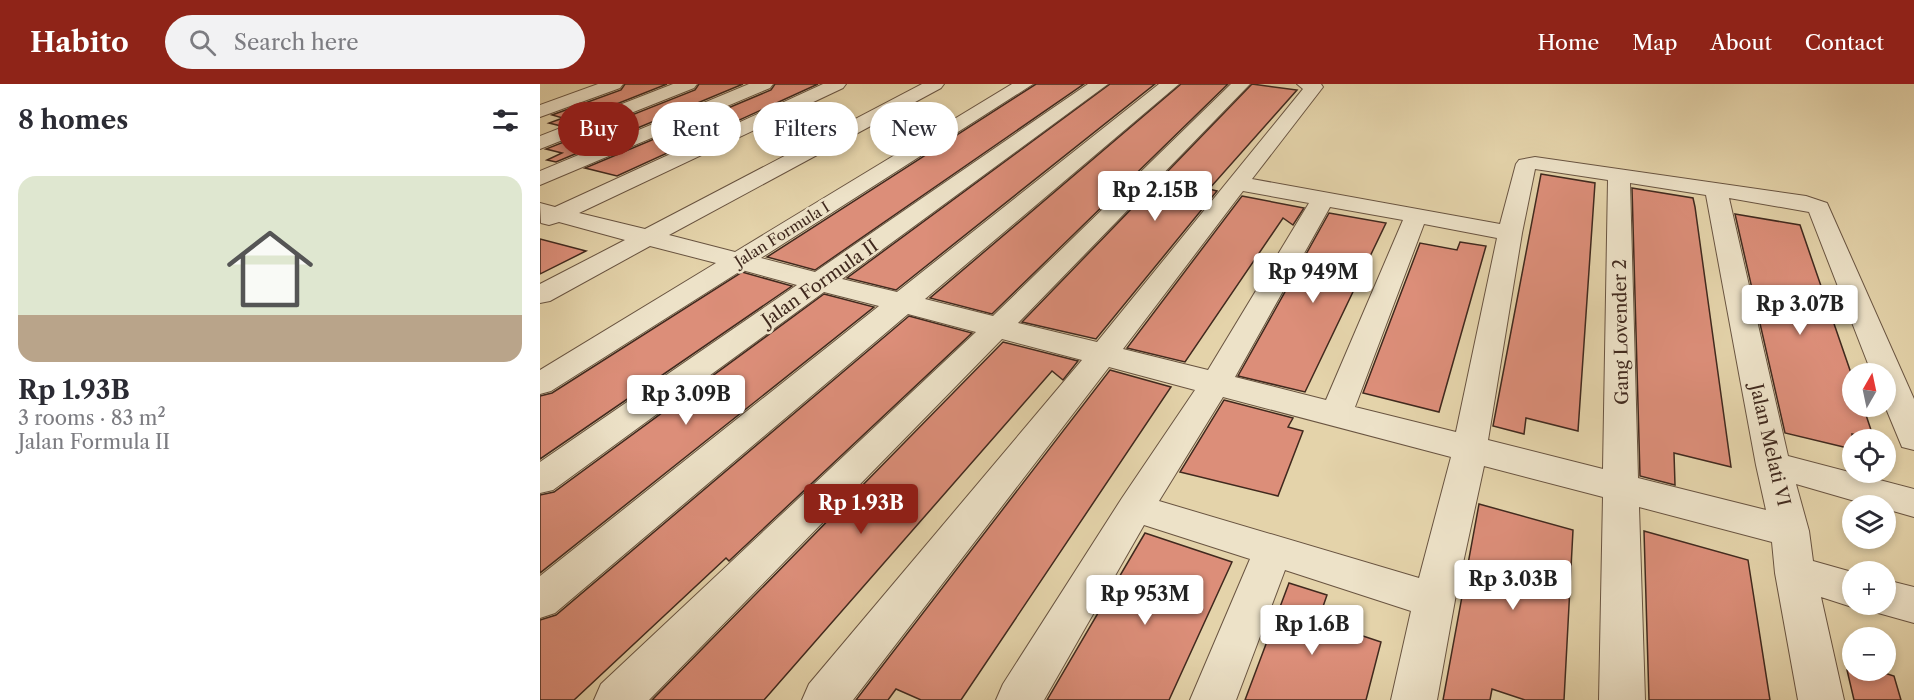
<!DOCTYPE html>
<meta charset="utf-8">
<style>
:root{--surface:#fff;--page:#f2f2f3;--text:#2b2b33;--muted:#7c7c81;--accent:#8f2418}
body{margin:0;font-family:"Libre Caslon Text",serif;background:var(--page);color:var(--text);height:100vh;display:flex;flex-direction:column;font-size:22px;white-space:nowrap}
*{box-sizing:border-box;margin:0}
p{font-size:20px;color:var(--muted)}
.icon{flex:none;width:33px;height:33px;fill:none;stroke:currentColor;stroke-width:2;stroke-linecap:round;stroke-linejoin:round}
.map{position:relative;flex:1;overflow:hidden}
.side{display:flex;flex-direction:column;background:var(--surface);width:540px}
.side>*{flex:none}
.guide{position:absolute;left:18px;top:18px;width:570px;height:54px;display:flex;gap:12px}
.needle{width:39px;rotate:9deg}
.buttons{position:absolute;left:1302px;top:279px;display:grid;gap:12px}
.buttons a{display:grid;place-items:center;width:54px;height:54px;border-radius:50%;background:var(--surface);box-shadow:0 3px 9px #0003;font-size:30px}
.price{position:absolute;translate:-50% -51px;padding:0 14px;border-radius:6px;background:#fff;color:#222;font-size:20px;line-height:39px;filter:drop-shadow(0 2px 3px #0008)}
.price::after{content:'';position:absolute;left:50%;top:36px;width:18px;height:14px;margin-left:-9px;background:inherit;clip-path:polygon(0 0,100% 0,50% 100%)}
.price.selected{background:var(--accent);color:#fff}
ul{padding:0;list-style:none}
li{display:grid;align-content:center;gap:12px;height:318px;padding:0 18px}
li span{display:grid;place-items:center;height:186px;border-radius:18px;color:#555}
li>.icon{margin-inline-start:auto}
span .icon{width:108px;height:108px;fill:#fffc;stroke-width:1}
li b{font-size:26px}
h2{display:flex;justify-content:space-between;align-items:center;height:72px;padding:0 18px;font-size:26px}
.chip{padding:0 21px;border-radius:27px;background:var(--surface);box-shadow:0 3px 9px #0003;font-size:21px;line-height:54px}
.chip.selected{background:var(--accent);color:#fff}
header{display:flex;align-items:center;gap:36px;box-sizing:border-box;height:84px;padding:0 30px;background:var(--accent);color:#fff}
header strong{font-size:28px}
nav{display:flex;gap:33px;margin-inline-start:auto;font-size:21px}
.search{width:420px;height:54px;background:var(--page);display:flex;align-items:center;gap:15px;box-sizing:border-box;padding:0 21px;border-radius:33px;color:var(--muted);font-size:22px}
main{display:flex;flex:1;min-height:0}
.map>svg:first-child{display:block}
.building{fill:#dc8e79;stroke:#40291e;stroke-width:1.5}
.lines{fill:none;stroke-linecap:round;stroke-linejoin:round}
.street-casing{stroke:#695441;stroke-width:2}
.street{fill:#ede2c8;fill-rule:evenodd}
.labels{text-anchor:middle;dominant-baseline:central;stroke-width:5;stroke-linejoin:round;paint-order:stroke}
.far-street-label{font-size:15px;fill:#40291e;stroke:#ede2c8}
.street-label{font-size:18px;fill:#40291e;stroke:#ede2c8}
</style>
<header>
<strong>Habito</strong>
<div class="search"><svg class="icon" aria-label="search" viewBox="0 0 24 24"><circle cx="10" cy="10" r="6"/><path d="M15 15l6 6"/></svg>Search here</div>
<nav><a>Home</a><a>Map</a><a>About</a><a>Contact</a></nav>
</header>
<main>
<section class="side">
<h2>8 homes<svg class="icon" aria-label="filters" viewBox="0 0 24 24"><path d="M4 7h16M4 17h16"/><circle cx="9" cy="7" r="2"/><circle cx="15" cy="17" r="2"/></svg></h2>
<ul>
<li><span style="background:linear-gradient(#dfe7d0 75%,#b9a48a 0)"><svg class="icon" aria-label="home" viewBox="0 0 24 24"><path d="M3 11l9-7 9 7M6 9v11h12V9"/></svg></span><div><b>Rp 1.93B</b><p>3 rooms · 83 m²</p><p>Jalan Formula II</p></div></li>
</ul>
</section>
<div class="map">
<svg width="1374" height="616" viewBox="0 0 1374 616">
<rect width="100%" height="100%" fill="#e4d3aa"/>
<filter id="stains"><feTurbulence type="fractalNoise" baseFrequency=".00333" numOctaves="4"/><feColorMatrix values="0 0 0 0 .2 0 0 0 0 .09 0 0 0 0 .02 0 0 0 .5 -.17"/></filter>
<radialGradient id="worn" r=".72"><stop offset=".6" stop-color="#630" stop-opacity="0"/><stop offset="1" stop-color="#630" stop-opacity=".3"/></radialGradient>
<!-- building -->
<g class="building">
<polygon points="85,0 127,0 21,42 9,39 23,34 12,31 81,6"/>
<polygon points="159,0 203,0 16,78 7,76 22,69 6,65 155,6"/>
<polygon points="235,0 278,0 77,92 45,84 231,6"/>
<polygon points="496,0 544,0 275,186 227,173"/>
<polygon points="570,0 615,0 356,206 307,194"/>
<polygon points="641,0 688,0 452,230 390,214"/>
<polygon points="712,0 757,6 669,105 677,107 556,255 482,238"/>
<polygon points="1001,90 1055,99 1038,347 986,334 984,350 953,342"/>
<polygon points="1092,104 1153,114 1155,123 1191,383 1134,369 1135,401 1100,392"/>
<polygon points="702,112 764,124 753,141 743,134 645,278 587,264"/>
<polygon points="789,129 846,139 765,308 698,292"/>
<polygon points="1195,130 1260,141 1312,292 1312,322 1323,322 1334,355 1312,350 1312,365 1245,349"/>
<polygon points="0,155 46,167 0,190"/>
<polygon points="920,158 946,162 899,328 823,309 880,159 917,166"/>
<polygon points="202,188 252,202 0,375 0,312 12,309"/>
<polygon points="284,210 334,223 0,489 0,411 14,408"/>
<polygon points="369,232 432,249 189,477 186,474 34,616 0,616 0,536 16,531"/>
<polygon points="463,258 538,277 523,296 512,287 224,616 112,616"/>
<polygon points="570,286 631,303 421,616 381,616 356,605 348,616 316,616"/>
<polygon points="684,316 753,334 748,343 763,347 738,412 640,388"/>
<polygon points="939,420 1033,446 1024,616 985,616 952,605 950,616 903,616"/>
<polygon points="1104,447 1208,476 1230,616 1109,616"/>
<polygon points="605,449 692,478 629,616 507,616"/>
<polygon points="749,499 787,511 778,537 841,558 826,616 705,616"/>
<polygon points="1307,586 1335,586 1354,592 1361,616 1314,616"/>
</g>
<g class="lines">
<defs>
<g id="street">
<polygon points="58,0 83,0 80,4 0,33 0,21"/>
<polygon points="133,0 157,0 154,4 0,65 0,52"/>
<polygon points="209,0 233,0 230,4 0,101 0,87"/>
<path d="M283,0H306L303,4L39,129L105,145L382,0H404L401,4L129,151L195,168L472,0H493L221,174L275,188L548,0H568L302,195L357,208L619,0H639L385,215L453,232L691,0H710L478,239L557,258L763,5L757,0H781L783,3L712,95L960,140L976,80L979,76L995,73L1266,112L1287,119L1374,315V366L1362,363L1345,322L1346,290H1332L1269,128L1189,114L1248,372L1374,405V433L1346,425V422H1332L1256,400L1269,447L1273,477L1312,488V520H1318L1312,523L1281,513L1304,616H1258L1235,489L1232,458L1099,423L1105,616H1059L1063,413L944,382L915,516L897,616H851L871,527L745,486L696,616H650L710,475L604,441L504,616H456L463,600L582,414L655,306L569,283L313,616H262L269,600L542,276L462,255L109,616H54L61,600L436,248L368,230L15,529L0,534V492L339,222L284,208L13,406L0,409V378L257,201L202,186L11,307L0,310V286L176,179L110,162L10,217L0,219V200L85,156L19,138L9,141L1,139L0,119L15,123ZM995,85L1068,96L1063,385L948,356L982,149ZM1090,99L1166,111L1216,381L1226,426L1098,394ZM703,107L769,119L668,286L583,265ZM790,123L863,136L786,316L695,293ZM884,140L957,154L916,348L815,323ZM683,313L911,373L879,494L619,417Z"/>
<polygon points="1346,496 1374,503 1374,539 1331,527 1329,520 1346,520"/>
</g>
</defs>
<!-- street casing -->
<use href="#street" class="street-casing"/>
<!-- street -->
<use href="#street" class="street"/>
</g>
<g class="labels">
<!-- far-street labels -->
<g class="far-street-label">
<text transform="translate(242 150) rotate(-32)">Jalan Formula I</text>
</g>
<!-- street labels -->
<g class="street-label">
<text transform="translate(280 199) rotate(-35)">Jalan Formula II</text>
<text transform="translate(1081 248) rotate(-91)">Gang Lovender 2</text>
<text transform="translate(1230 361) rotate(77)">Jalan Melati VI</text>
</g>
</g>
<rect width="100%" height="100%" filter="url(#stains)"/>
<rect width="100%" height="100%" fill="url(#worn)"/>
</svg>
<div class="buttons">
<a><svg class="needle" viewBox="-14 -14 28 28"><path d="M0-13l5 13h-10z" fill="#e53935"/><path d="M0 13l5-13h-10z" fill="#7c7c81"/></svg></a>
<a><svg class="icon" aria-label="locate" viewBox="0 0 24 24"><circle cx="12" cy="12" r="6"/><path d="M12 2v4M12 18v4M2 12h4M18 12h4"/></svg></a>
<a><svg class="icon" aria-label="layers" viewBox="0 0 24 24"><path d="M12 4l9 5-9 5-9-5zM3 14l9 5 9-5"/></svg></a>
<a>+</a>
<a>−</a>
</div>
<b class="price" style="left:615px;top:138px">Rp 2.15B</b>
<b class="price" style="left:773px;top:220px">Rp 949M</b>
<b class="price" style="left:1260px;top:252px">Rp 3.07B</b>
<b class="price" style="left:146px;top:342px">Rp 3.09B</b>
<b class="price selected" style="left:321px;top:451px">Rp 1.93B</b>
<b class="price" style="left:973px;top:527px">Rp 3.03B</b>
<b class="price" style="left:605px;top:542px">Rp 953M</b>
<b class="price" style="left:772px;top:572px">Rp 1.6B</b>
<div class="guide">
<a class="chip selected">Buy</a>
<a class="chip">Rent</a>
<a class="chip">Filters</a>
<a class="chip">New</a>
</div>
</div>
</main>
